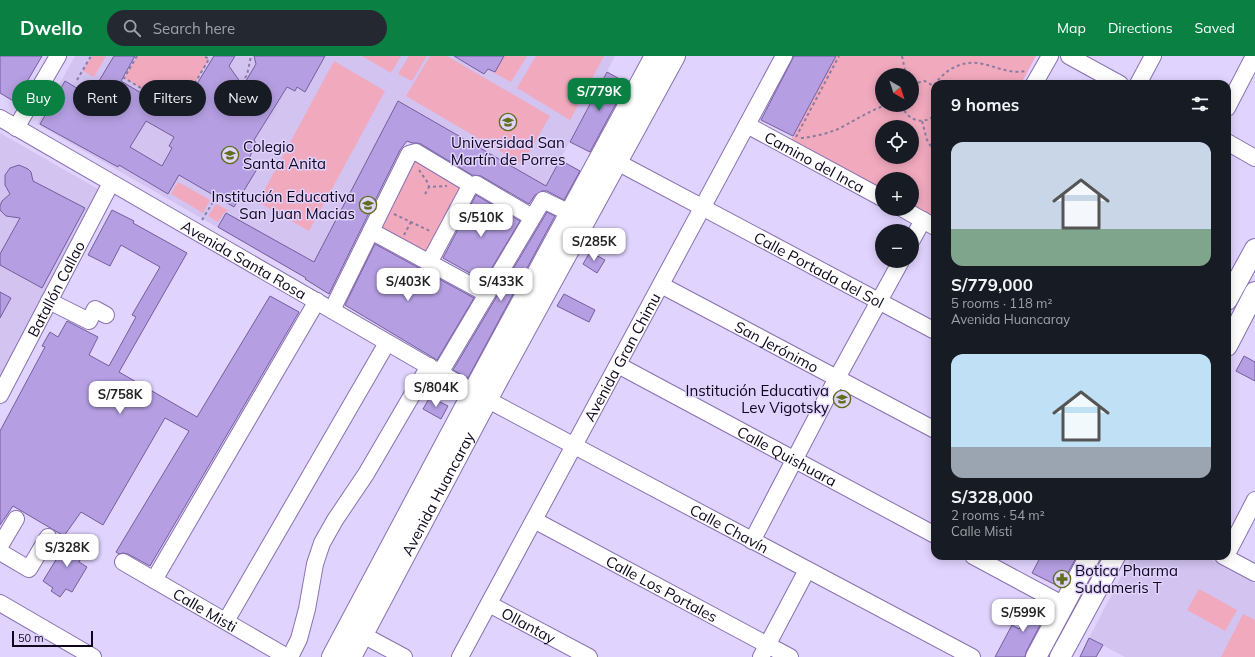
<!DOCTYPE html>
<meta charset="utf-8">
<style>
:root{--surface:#171b24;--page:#242831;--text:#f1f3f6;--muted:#9ea1a6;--accent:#0b8043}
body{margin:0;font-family:Mulish,sans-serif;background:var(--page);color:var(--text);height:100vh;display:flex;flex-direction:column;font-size:15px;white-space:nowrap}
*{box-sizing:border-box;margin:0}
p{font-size:13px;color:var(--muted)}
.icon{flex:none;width:22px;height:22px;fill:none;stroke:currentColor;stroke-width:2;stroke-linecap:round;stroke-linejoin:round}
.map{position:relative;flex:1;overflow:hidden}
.drawer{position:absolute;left:931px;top:24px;width:300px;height:480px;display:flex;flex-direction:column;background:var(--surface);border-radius:12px;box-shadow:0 2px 10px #0003}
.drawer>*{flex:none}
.banner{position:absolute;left:12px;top:24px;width:380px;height:36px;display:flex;gap:8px}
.needle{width:26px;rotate:141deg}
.fabs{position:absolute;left:875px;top:12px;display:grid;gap:8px}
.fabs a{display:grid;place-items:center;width:44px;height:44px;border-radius:50%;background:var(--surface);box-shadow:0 2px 10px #0003;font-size:20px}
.scale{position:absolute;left:12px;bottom:10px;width:81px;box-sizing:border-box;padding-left:4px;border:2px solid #0f061d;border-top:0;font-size:11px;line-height:14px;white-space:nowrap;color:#0f061d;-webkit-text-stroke:3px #e0d3fd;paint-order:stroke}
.price{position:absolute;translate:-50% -34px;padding:0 9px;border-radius:8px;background:#fff;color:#222;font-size:13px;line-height:26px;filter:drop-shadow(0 1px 2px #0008)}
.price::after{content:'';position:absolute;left:50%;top:24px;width:12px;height:9px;margin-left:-6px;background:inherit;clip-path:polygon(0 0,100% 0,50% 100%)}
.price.current{background:var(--accent);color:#fff}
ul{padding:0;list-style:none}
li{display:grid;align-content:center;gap:8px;height:212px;padding:0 20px}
li span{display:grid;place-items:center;height:124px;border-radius:12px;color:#555}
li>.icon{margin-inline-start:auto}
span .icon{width:72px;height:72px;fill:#fffc;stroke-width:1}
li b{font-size:17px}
h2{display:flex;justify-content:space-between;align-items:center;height:48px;padding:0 20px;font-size:17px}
.tag{padding:0 14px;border-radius:18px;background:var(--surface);box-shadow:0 2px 10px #0003;font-size:14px;line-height:36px}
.tag.current{background:var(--accent);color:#fff}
header{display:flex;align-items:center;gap:24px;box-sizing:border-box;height:56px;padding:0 20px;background:var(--accent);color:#fff}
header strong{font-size:19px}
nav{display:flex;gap:22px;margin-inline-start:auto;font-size:14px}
.search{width:280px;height:36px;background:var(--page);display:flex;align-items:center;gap:10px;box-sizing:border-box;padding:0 14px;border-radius:22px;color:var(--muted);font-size:15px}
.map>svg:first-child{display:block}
.built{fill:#d2c3f1}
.green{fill:#f1a9be;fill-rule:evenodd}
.building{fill:#b59fe2;stroke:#745d9b;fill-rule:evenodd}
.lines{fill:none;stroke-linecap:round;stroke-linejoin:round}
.minor-casing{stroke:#8871b1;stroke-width:18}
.major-casing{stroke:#8871b1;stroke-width:22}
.path{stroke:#887d9f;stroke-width:2;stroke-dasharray:3 3;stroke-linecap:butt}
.minor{stroke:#fff;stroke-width:16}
.major{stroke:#fff;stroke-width:20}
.labels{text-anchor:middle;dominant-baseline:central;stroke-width:3;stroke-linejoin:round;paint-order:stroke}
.poi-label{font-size:15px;fill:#0f061d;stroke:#e0d3fd;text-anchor:start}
.street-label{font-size:15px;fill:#0f061d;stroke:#e0d3fd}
</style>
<header>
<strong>Dwello</strong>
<div class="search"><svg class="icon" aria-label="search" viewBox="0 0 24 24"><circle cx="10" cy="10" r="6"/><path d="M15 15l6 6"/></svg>Search here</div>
<nav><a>Map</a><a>Directions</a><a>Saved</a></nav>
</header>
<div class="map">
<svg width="1255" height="601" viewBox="0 0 1255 601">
<rect width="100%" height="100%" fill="#e0d3fd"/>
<!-- built -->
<g class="built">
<polygon points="75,0 615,0 546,130 398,45 306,222 37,68"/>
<polygon points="0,77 98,133 0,323"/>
<polygon points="1132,500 1204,500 1255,527 1255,601 1125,601 1089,582"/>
</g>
<!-- green -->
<g class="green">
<polygon points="92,0 106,0 94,21 83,15"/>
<polygon points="137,0 204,0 209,3 179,54 124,22"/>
<polygon points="362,0 401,0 391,17"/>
<polygon points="409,0 427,0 412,25 398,18"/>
<polygon points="430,0 447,0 550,60 522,108 406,40"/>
<polygon points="504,0 527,0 511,26 494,17"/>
<polygon points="536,0 604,0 570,64 517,32"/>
<path d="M836,0H1036L1021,28H935V162L912,149V123H882V133L791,84ZM882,19H912V49H882ZM882,71H912V101H882Z"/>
<polygon points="334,5 385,35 309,175 258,146"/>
<polygon points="418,103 461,131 461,136 428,197 377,171 409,104"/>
<polygon points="178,126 210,144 203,157 171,138"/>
<polygon points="216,148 228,154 224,157 218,166 208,160"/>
<polygon points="1101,500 1107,500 1053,601 1046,601"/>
<polygon points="1199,533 1237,554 1225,575 1187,554"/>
<polygon points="1243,558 1255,564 1255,601 1221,601"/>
</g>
<!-- building -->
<g class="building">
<polygon points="0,0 42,0 15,46 0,37"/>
<path d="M114,0H135L121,25L178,59L214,0H235L229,10L243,30L256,8L254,0H325L305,36L297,31L295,35L287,31L254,84L256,87L247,107L257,113L234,151L179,119L168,138L119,109L118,111L40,68L65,25L90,40ZM146,65L174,81L169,90L172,92L162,110L130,91Z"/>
<polygon points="454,0 504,0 495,16 488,13 484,18"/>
<polygon points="794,0 836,0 793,80 761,64"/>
<polygon points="607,16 627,27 590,96 570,86"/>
<polygon points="398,45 546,130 560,104 580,115 564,144 547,135 542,135 535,139 529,148 481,120 472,119 421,88 417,87 412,87 407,85 400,94 329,238 305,223 306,222 218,171 226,157 314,206"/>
<polygon points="19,109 28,113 31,116 33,125 85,152 42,232 0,209 0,198 20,162 6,160 0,154 0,150 2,145 10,138 5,129 5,119 10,112"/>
<polygon points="476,139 520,165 484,225 443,202"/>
<polygon points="112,154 134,165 133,167 187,197 119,316 197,361 270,240 299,256 150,510 128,498 123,497 119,498 116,496 189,375 165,362 103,469 81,456 64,480 13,450 0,469 0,375 45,291 42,290 50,276 58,281 67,265 98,281 89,299 109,310 136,261 132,259 160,211 121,189 110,210 88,199"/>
<polygon points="547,156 555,160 468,322 453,314"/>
<polygon points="375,188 474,242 437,304 345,249"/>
<polygon points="590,196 605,204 597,217 583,208"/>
<polygon points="0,236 11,242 0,262"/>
<polygon points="564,238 595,254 589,266 557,250"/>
<polygon points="1244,300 1255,306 1255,325 1236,315"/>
<polygon points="430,341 448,350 441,363 423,353"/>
<polygon points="70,481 87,492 79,506 87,511 72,536 66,533 60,541 51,535 53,532 43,525"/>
<polygon points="1041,500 1073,500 1076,502 1060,531 1032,517"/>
<polygon points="1034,544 1048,551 1048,554 1026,596 1025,601 995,601 1012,569 1019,573"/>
<polygon points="1089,582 1103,589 1096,601 1080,601"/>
</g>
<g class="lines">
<defs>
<g id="minor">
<polyline points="1069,0 1120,28"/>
<polyline points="1034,28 1050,0"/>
<polyline points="1138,28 1153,0"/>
<polyline points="1227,52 1254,0"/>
<path id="s1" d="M0,62L473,336L972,601"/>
<path id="s2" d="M747,69L882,142"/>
<polyline points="16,72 58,0"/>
<polyline points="1227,86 1255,102"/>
<path id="s3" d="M617,106L935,275"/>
<polyline points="469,130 476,128 532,161"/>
<polyline points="903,153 935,171"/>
<polyline points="371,175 487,238"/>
<polyline points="912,184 923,164"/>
<polyline points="429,207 468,134 469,130"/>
<path id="s4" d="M661,229L935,374"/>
<polyline points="49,245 89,265 95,253 106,259"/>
<polyline points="332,254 409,98 416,96 466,126 469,130"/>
<path id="s5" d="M618,309L935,479"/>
<polyline points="440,317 543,144 570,157"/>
<path id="s6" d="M0,339L111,127"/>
<path id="s7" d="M534,464L790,601"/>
<polyline points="752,485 837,322 901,205"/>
<polyline points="0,490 16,463"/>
<polyline points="0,496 29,513 48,481"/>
<polyline points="1227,498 1255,444"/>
<polyline points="973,500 1064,549"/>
<polyline points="1223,500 1255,517"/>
<path id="s8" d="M123,506L287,601"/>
<polyline points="154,524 317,245"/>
<polyline points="0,547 93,601"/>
<path id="s9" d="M489,548L589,601"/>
<polyline points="226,565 387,287"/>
<polyline points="363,579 404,601"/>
<polyline points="290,601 299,583 307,553 315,508 322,487 335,464 366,418 429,310"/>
<path id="s10" d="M460,601L784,0"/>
<polyline points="761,601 807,514"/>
</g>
<g id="major">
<polyline points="1227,244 1255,193"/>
<polyline points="1227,290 1255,236"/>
<polyline points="332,601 473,336 655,0"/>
<path id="s11" d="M351,601L494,331L675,0"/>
<polyline points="1036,601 1090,500"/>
<polyline points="1060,601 1115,500"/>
</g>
</defs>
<!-- minor casing -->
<use href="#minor" class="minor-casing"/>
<!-- major casing -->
<use href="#major" class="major-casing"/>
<!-- path -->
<g class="path">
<polyline points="137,0 124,22 179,54 209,3 204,0"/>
<polyline points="902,0 906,19"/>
<polyline points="77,24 91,0"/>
<polyline points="912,28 925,25 935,31"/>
<path d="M934,29C945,14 962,3 983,8C997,11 1010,18 1026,15"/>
<polyline points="235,37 247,19 251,0"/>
<path d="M902,49C906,64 923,70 935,59"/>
<polyline points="922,65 927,84 935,97"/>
<polyline points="796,81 839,0"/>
<path d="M801,82C813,81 826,78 838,73C854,65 869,55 886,49"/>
<polyline points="419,114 428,127 429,131 447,130"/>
<polyline points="425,138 429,131"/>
<polyline points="394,158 432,176"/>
<polyline points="202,164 216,141"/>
<polyline points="404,179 411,166"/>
</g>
<!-- minor -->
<use href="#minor" class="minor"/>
<!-- major -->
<use href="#major" class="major"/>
</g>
<!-- icons -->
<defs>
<symbol id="university-ring" viewBox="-11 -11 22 22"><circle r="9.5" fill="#e0d3fd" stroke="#5f6f1b" stroke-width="1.5"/><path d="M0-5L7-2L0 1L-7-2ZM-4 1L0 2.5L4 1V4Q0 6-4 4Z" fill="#5f6f1b"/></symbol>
<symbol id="school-ring" viewBox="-11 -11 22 22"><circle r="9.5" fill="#e0d3fd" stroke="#5f6f1b" stroke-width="1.5"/><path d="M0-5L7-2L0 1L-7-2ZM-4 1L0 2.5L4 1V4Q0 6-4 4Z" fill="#5f6f1b"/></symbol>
<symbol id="pharmacy-ring" viewBox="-11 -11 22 22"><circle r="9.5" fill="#e0d3fd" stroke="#5f6f1b" stroke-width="1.5"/><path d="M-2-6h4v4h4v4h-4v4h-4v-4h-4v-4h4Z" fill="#5f6f1b"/></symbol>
</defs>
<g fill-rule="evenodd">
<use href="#university-ring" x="498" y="56" width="20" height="20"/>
<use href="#school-ring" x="220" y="89" width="20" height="20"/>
<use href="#school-ring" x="358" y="139" width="20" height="20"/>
<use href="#school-ring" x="832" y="333" width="20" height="20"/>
<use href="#pharmacy-ring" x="1052" y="513" width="20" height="20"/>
</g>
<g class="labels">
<!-- poi labels -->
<g class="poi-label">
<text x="508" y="86" text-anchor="middle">Universidad San<tspan x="508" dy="17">Martín de Porres</tspan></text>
<text x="243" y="90">Colegio<tspan x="243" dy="17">Santa Anita</tspan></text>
<text x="355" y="140" text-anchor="end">Institución Educativa<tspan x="355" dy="17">San Juan Macias</tspan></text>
<text x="829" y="334" text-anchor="end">Institución Educativa<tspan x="829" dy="17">Lev Vigotsky</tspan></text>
<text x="1075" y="514">Botica Pharma<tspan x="1075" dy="17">Sudameris T</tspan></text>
</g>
<!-- street labels -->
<g class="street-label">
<text stroke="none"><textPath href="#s2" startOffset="77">Camino del Inca</textPath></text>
<text stroke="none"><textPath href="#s1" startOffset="282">Avenida Santa Rosa</textPath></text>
<text stroke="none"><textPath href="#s3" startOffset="229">Calle Portada del Sol</textPath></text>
<text stroke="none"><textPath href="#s6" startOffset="120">Batallón Callao</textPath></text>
<text stroke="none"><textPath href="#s4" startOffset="131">San Jerónimo</textPath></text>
<text stroke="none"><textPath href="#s10" startOffset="341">Avenida Gran Chimu</textPath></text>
<text stroke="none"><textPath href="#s5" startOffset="192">Calle Quishuara</textPath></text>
<text stroke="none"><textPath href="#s11" startOffset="185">Avenida Huancaray</textPath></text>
<text stroke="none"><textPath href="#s1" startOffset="837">Calle Chavín</textPath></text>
<text stroke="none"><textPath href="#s7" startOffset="145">Calle Los Portales</textPath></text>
<text stroke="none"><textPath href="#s8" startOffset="95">Calle Misti</textPath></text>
<text stroke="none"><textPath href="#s9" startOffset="45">Ollantay</textPath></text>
</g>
</g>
</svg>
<div class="fabs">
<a><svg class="needle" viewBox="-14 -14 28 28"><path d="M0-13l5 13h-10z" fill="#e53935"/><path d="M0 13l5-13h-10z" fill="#9ea1a6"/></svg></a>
<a><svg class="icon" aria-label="locate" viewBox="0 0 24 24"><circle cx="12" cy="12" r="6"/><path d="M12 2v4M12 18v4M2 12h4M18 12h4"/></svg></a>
<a>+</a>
<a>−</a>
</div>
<div class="scale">50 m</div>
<b class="price current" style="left:599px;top:56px">S/779K</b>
<b class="price" style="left:481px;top:182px">S/510K</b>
<b class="price" style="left:594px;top:206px">S/285K</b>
<b class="price" style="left:408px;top:246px">S/403K</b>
<b class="price" style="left:501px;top:246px">S/433K</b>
<b class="price" style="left:436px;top:352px">S/804K</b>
<b class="price" style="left:120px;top:359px">S/758K</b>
<b class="price" style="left:67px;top:512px">S/328K</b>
<b class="price" style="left:1023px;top:577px">S/599K</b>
<div class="banner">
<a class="tag current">Buy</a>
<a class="tag">Rent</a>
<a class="tag">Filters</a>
<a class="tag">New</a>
</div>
<section class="drawer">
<h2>9 homes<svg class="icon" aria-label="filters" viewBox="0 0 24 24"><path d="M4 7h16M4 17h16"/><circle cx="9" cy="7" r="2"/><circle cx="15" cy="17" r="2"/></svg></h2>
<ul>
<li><span style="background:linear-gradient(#c9d6e8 70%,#7fa58c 0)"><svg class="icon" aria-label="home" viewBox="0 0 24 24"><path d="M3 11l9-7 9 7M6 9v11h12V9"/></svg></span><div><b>S/779,000</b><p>5 rooms · 118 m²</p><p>Avenida Huancaray</p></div></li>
<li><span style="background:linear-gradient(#bfe0f5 75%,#9aa5b1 0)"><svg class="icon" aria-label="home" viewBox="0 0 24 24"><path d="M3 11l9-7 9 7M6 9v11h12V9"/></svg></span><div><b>S/328,000</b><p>2 rooms · 54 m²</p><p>Calle Misti</p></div></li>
</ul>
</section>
</div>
